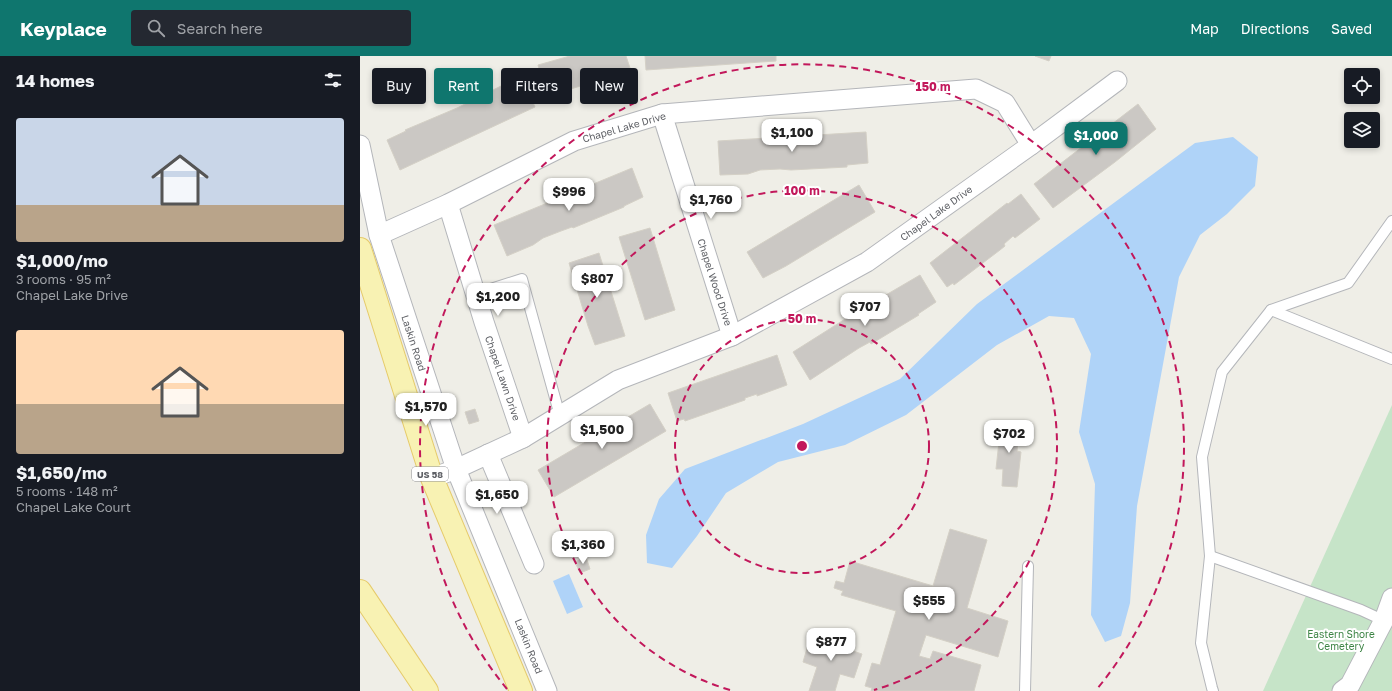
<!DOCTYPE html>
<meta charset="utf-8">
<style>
:root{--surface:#171b24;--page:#242831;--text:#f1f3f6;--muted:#9ea1a6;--accent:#0f766e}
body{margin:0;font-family:"Golos Text",sans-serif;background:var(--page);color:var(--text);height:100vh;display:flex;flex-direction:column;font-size:15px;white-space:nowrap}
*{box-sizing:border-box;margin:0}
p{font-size:13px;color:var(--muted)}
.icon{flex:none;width:22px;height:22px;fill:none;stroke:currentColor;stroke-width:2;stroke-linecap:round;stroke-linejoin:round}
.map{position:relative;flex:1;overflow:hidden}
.details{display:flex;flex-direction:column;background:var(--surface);width:360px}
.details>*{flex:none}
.guide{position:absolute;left:12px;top:12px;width:380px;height:36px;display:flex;gap:8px}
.buttons{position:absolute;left:984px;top:12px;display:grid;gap:8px}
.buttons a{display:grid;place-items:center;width:36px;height:36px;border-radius:4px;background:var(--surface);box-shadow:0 2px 6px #0003;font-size:20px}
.price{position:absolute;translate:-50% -34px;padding:0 9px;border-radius:8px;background:#fff;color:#222;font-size:13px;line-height:26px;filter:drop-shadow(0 1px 2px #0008)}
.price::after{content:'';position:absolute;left:50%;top:24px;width:12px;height:9px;margin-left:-6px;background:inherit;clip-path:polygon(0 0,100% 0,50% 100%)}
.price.current{background:var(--accent);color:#fff}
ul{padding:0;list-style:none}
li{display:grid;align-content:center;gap:8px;height:212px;padding:0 16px}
li span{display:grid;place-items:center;height:124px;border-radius:4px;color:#555}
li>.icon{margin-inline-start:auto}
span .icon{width:72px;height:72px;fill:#fffc;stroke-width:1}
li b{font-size:17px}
h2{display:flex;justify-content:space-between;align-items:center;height:48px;padding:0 16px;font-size:17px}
.tag{padding:0 14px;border-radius:4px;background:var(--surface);box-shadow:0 2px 6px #0003;font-size:14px;line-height:36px}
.tag.current{background:var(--accent);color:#fff}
header{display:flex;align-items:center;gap:24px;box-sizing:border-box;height:56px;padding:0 20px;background:var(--accent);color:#fff}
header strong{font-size:19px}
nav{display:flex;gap:22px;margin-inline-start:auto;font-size:14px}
.search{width:280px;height:36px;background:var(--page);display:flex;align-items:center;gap:10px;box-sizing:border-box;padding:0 14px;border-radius:4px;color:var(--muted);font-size:15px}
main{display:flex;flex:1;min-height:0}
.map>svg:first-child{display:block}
.green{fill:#c6e4c8}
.water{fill:#afd3f8}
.building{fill:#cbc8c4;stroke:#d4d0c6}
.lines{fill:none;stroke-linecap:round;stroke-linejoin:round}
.service-casing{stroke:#b4b6ba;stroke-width:12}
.minor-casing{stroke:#b4b6ba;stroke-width:21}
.primary-casing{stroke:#e6cb6a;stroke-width:24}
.service{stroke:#fff;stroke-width:10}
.minor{stroke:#fff;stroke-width:19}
.primary{stroke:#f8f2b3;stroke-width:22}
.ring{fill:none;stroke:#c2185b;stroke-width:2;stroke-dasharray:7 5}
.labels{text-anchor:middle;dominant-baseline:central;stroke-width:4;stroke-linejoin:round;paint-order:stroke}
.shield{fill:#fff;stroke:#8f9094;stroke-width:1}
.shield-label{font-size:9px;font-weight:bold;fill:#5f6166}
.street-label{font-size:10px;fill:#5f6166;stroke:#fff}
.park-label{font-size:10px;fill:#3e8546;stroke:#fff}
.centre{fill:#c2185b;stroke:#fff;stroke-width:2}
.ring-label{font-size:12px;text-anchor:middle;font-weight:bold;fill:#c2185b;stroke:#fff;stroke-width:4;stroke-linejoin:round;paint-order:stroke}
</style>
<header>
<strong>Keyplace</strong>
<div class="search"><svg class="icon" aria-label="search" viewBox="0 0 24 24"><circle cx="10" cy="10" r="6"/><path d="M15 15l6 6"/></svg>Search here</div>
<nav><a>Map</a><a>Directions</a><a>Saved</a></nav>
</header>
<main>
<section class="details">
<h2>14 homes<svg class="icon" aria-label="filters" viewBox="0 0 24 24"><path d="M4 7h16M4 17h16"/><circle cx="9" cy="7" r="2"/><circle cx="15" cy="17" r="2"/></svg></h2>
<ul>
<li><span style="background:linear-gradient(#c9d6e8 70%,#b9a48a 0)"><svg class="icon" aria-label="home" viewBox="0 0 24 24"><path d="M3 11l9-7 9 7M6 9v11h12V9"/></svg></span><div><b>$1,000/mo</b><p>3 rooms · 95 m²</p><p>Chapel Lake Drive</p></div></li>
<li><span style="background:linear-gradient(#ffd9b3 60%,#b9a48a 0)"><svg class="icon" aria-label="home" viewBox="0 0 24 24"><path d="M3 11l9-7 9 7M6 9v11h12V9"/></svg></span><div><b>$1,650/mo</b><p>5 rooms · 148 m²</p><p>Chapel Lake Court</p></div></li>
</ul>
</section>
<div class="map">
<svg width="1032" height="635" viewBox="0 0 1032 635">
<rect width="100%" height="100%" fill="#efeee7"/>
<!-- green -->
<polygon class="green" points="1032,349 1032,635 903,635"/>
<!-- water -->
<g class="water">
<polygon points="873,81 898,101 895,130 867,158 840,179 819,221 777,450 770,547 761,580 745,586 731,559 735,428 719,376 731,298 714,262 689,260 637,289 546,359 485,389 418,406 366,437 337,480 312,512 287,507 286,479 299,443 325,413 443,368 540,323 617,248 835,87"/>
<polygon points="209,518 223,551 207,558 193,525"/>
</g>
<!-- building -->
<g class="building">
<polygon points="210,0 266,0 271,15 187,40 178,9"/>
<polygon points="285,0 416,0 416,5 286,14"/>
<polygon points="675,0 691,0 689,5"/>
<polygon points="161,20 175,51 40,114 27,84 46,75 45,74 97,52"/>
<polygon points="778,48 796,73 755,106 693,152 674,128"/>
<polygon points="506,76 508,107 487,109 487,111 431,114 420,113 400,114 388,118 360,119 358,85"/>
<polygon points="272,112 283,141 264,150 264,151 213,172 212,171 201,175 183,182 173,189 147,200 134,169"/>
<polygon points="499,129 515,156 426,210 403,222 387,196"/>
<polygon points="661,138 680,163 655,182 653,180 644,188 645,190 640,194 594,229 593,227 587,231 570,207 647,147 648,148"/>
<polygon points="290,172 315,254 285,264 259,181"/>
<polygon points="239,197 265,280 235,289 228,270 209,207"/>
<polygon points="560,219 576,246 558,258 559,259 511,288 510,286 499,292 450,324 433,296 490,260"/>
<polygon points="417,299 427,329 397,340 397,338 385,342 385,344 325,365 324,363 317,365 308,337"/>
<polygon points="290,348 306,375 194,441 178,414"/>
<polygon points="115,353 119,365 109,368 105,356"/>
<polygon points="641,367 659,368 657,395 661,396 657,431 642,430 643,413 636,413"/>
<polygon points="590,473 627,484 607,552 648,565 638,601 566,579 559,600 570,603 573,595 621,609 614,635 511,635 512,632 505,630 512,607 520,609 536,555 481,539 483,535 474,532 476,525 484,527 490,505 573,530"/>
<polygon points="226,501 230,513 220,517 215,506"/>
<polygon points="468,577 490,584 487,593 502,598 494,622 480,618 475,635 449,635 457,611 443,606 450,582 465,587"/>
</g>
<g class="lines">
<defs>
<g id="service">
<polyline points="115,238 162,223 200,360"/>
<polyline points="911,254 1032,303"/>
<polyline points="850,500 1001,554 1027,566"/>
<polyline points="665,635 668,510"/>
<polyline points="853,635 852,632 841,587 850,500 842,401 862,316 911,254 988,227 1032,165"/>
</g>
<g id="minor">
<polyline points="302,58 372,280"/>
<polyline points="0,89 19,179 96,413 187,635"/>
<polyline points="88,148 124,266 163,382"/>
<polyline points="19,179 88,148 214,85 302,58 616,33 645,47 671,89"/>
<polyline points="128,398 174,508"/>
<polyline points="72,422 96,413 163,382 258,324 372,280 507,206 671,89 757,25"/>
<polyline points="982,635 990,629 1024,564 1032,542"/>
</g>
<g id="primary">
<polyline points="0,193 72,422 161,635"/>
<polyline points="0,535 67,635"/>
</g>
</defs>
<!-- service casing -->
<use href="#service" class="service-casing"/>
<!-- minor casing -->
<use href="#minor" class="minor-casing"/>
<!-- primary casing -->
<use href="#primary" class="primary-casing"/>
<!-- service -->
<use href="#service" class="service"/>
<!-- minor -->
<use href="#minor" class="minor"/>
<!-- primary -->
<use href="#primary" class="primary"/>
</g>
<!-- distance rings -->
<g class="ring">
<circle cx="442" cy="390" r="127"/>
<path d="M370 634A255 255 0 1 1 514 634"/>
<path d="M147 633A382 382 0 1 1 737 633"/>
</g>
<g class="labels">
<!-- shield labels -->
<rect class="shield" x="52" y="411" width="36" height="14" rx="3"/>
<g class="shield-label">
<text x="70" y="418">US 58</text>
</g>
<!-- street labels -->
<g class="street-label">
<text transform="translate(264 71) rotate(-16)">Chapel Lake Drive</text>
<text transform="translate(576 157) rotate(-36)">Chapel Lake Drive</text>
<text transform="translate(355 226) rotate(72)">Chapel Wood Drive</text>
<text transform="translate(54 287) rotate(72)">Laskin Road</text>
<text transform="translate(143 322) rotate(71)">Chapel Lawn Drive</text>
<text transform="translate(169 590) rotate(68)">Laskin Road</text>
</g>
<!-- park labels -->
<g class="park-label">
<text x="981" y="578">Eastern Shore<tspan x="981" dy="12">Cemetery</tspan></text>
</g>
</g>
<circle cx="442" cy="390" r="6" class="centre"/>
<g class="ring-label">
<text x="573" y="35">150 m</text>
<text x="442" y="139">100 m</text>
<text x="442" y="267">50 m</text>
</g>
</svg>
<div class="buttons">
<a><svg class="icon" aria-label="locate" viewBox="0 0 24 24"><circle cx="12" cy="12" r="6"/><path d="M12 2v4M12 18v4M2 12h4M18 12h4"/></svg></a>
<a><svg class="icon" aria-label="layers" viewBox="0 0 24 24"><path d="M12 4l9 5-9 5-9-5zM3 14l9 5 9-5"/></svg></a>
</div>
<b class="price" style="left:432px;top:97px">$1,100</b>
<b class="price current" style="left:736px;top:100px">$1,000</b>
<b class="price" style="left:209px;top:156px">$996</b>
<b class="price" style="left:351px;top:164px">$1,760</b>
<b class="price" style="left:237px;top:243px">$807</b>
<b class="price" style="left:138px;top:261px">$1,200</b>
<b class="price" style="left:505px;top:271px">$707</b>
<b class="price" style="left:66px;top:371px">$1,570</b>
<b class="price" style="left:242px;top:394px">$1,500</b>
<b class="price" style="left:649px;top:398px">$702</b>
<b class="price" style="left:137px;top:459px">$1,650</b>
<b class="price" style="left:223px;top:509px">$1,360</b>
<b class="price" style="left:569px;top:565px">$555</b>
<b class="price" style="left:471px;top:606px">$877</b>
<div class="guide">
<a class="tag">Buy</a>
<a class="tag current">Rent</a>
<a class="tag">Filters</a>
<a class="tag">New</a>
</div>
</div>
</main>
